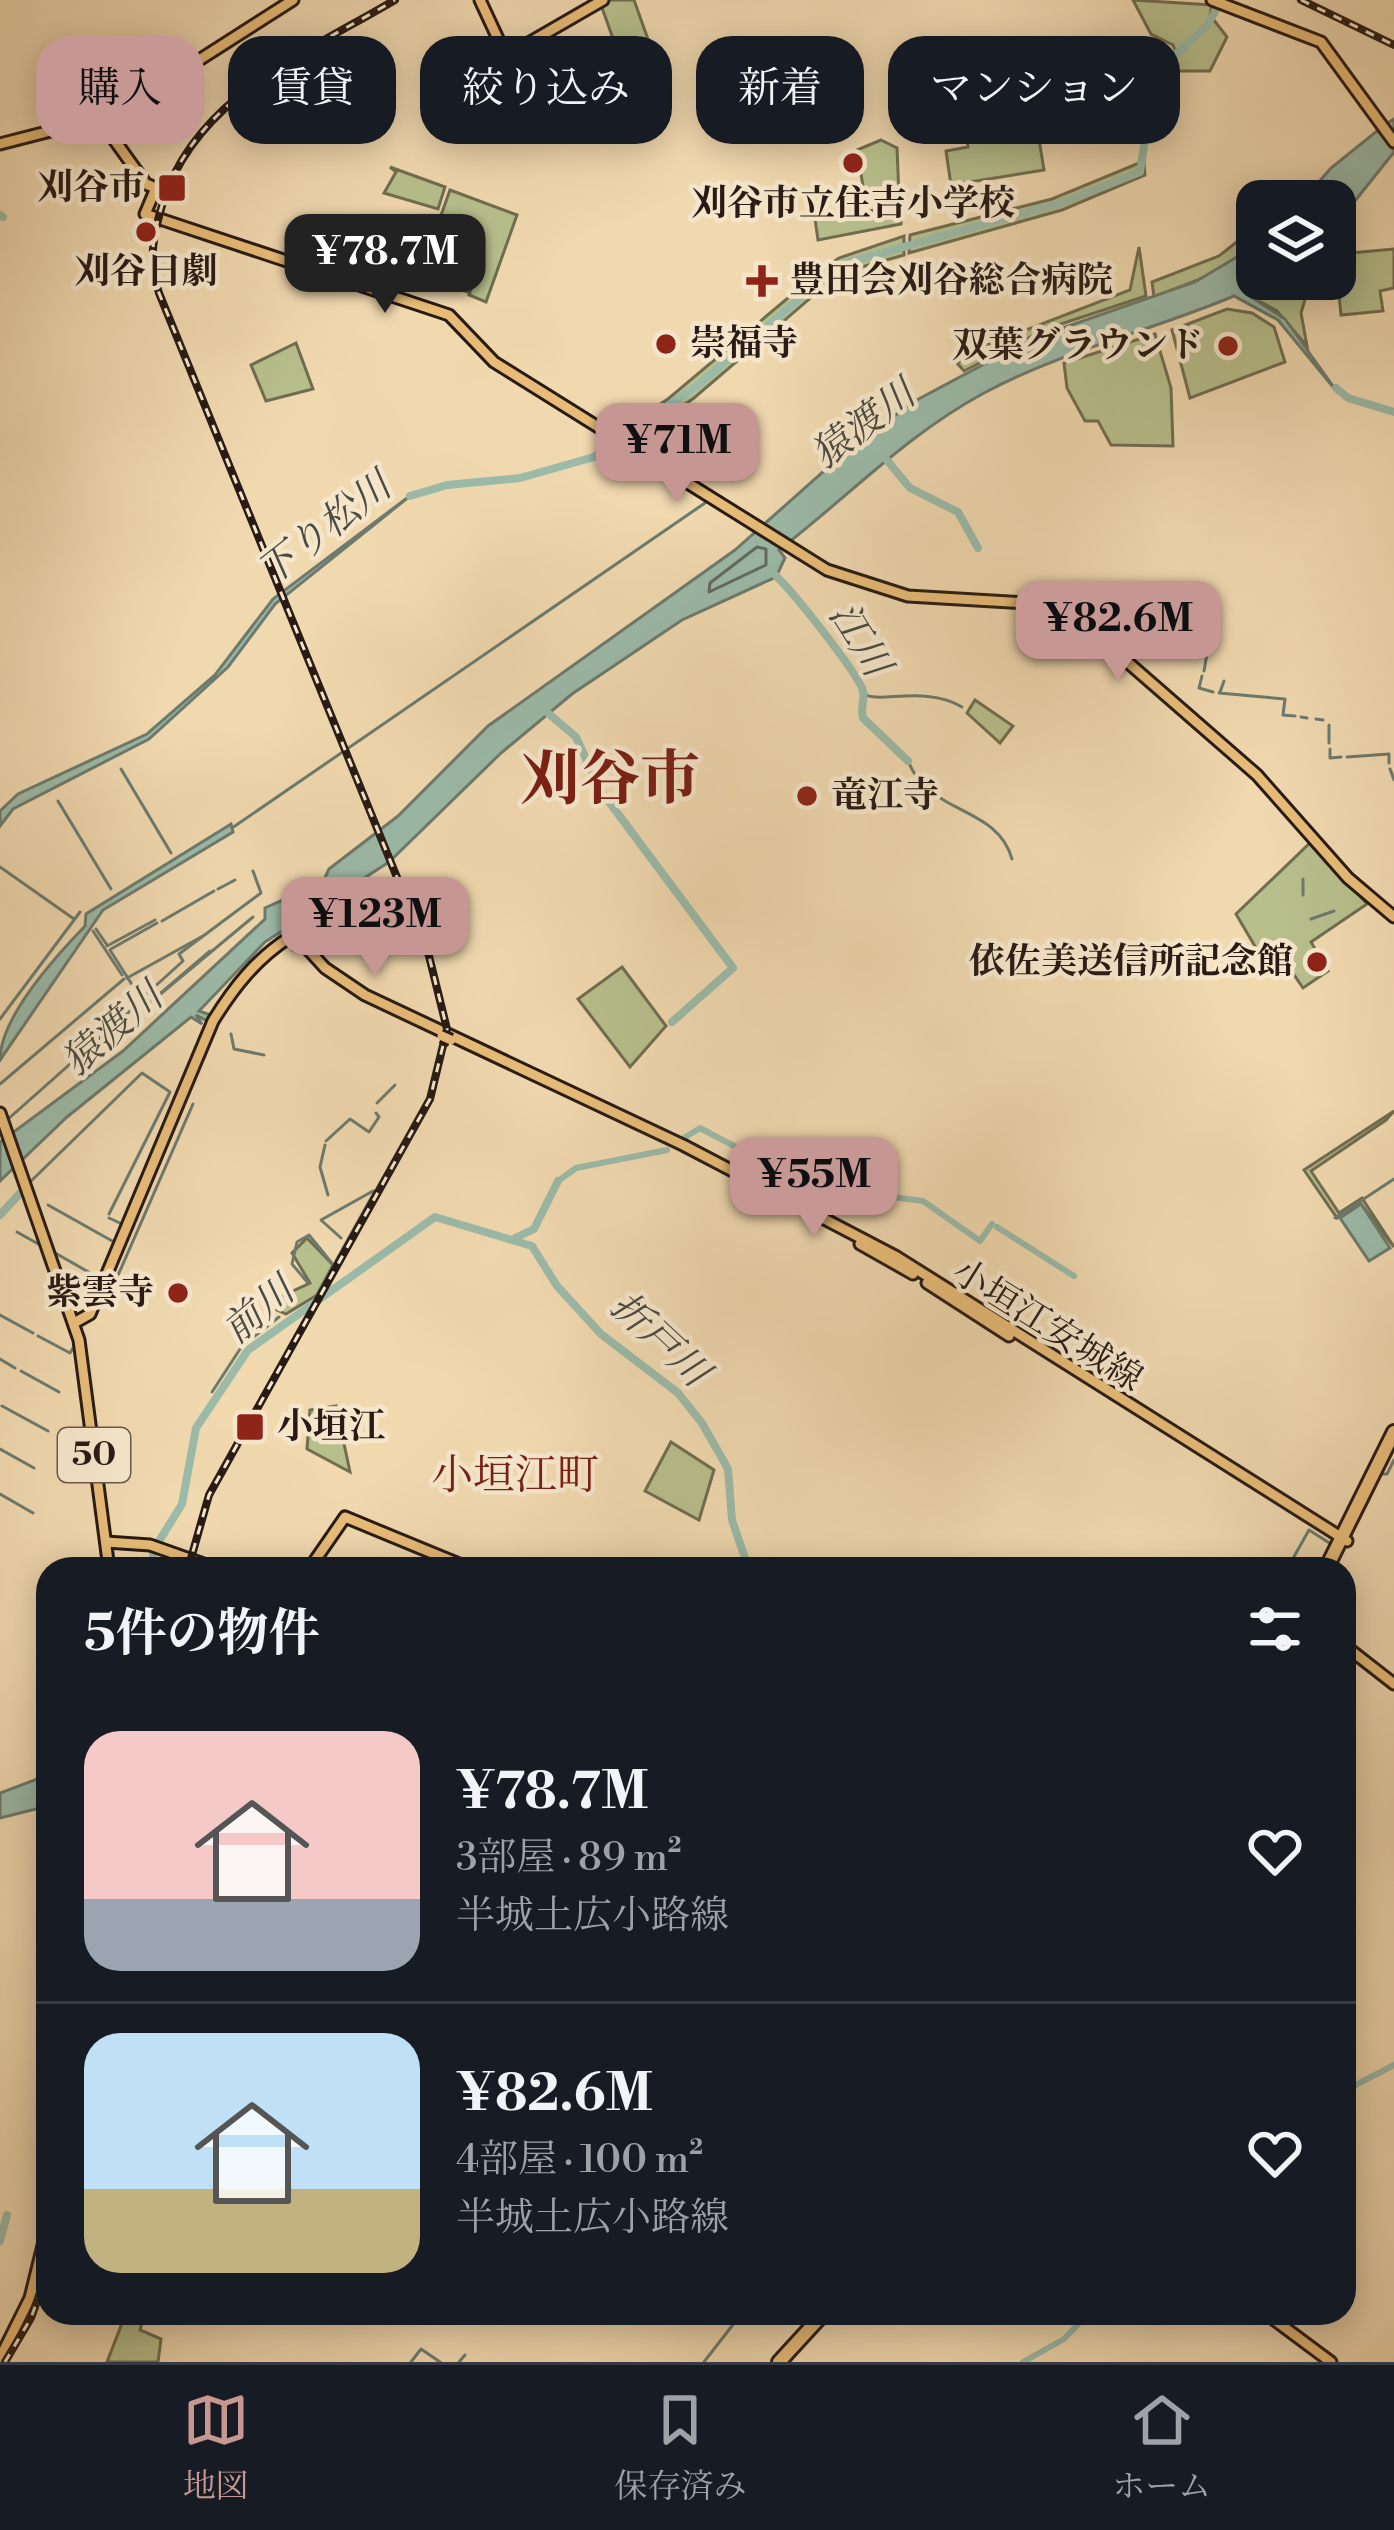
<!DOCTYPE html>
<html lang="ja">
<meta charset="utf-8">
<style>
:root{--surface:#171b24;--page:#242831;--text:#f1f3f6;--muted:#9ea1a6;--line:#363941;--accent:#c59692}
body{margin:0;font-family:"Libre Bodoni","Noto Serif JP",serif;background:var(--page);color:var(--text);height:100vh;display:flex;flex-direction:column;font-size:45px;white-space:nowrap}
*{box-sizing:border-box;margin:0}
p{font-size:39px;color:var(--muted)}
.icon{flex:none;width:66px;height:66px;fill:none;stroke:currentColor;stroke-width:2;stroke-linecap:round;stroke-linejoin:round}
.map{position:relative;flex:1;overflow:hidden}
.drawer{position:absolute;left:36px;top:1557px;width:1320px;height:768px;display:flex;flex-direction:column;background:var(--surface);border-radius:36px;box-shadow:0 6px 30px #0003}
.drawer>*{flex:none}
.hud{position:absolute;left:36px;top:36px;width:1323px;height:108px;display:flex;gap:24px}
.buttons{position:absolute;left:1236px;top:180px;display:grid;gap:24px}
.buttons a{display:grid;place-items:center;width:120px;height:120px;border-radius:24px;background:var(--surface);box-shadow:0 6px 30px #0003;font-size:60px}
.price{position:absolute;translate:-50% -102px;padding:0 27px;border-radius:24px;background:var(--accent);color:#111;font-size:39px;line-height:78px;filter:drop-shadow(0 3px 6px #0008)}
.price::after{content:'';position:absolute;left:50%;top:72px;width:36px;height:27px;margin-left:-18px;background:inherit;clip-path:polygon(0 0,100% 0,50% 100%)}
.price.selected{background:#222;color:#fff}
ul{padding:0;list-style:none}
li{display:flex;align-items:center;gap:36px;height:300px;padding:0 48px}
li+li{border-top:3px solid var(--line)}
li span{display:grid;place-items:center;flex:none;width:336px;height:240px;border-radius:36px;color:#555}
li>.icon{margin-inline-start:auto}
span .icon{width:144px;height:144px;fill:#fffc;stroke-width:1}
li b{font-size:51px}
h2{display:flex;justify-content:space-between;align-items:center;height:144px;padding:0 48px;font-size:51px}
.chip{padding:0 42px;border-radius:36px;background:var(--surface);box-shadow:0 6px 30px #0003;font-size:42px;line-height:108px}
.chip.selected{background:var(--accent);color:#111}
.dock{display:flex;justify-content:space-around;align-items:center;height:168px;border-top:3px solid var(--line);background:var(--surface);font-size:33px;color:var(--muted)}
.dock a{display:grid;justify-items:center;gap:6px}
.dock .selected{color:var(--accent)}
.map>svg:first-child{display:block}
.green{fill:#b7bf8c;stroke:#706d50;stroke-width:3}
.water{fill:#9bbaa8;stroke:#6d7a6d;stroke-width:3}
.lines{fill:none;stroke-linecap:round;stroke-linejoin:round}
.shore{stroke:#626a5e;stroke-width:3}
.stream{stroke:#6d7a6d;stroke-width:3}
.canal{stroke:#9bbaa8;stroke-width:6}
.river{stroke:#9bbaa8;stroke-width:8}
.major-casing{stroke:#281b15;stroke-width:15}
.highway-casing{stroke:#281b15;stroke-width:18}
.major{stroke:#e8bc78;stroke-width:9}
.highway{stroke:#e8bc78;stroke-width:12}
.rail-casing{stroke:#281b15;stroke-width:8}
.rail{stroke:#f5e6cb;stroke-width:3;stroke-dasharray:9;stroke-linecap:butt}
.major-bridge-casing{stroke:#281b15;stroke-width:15;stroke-linecap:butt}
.major-bridge{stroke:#e8bc78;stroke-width:9}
.poi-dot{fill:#8f2418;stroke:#f5e6cb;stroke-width:4.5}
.labels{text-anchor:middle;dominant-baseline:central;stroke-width:9;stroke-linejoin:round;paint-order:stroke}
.shield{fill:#f5e6cb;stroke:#66584c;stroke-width:3}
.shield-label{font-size:33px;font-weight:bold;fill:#281b15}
.poi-label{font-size:36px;font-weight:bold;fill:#281b15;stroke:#f5e6cb;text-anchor:end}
.street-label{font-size:36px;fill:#281b15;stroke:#f5e6cb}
.water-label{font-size:39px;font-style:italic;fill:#4a4b41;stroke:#f5e6cb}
.quarter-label{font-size:42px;fill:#7a1f14;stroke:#f5e6cb}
.town-label{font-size:60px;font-weight:bold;fill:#7a1f14;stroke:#f5e6cb}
</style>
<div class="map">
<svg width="1394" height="2362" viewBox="0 0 1394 2362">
<rect width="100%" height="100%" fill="#f0d8af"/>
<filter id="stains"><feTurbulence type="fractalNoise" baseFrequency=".00167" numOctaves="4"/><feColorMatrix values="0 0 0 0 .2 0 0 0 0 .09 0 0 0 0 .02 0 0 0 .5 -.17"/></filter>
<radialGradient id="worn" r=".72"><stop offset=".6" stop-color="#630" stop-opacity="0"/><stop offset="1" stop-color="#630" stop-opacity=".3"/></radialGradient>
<!-- green -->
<g class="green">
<polygon points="609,0 634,0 649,42 616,47 601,5"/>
<polygon points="1133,0 1212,5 1210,15 1227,37 1210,71 1167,71 1177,55 1173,45 1151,34"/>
<polygon points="1009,119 1036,121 1044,170 951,185 946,151 968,147 965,126"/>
<polygon points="881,140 897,148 899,197 879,201 877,193 863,186 857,150"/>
<polygon points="1144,161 1145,175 1062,210 909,253 910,235 1052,199"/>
<polygon points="390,167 445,187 438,209 384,193 396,172"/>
<polygon points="450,190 517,215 486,302 469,295 483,256 468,292 420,274"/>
<polygon points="902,206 901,224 818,240 815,219"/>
<polygon points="1257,226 1253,248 1203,278 1154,297 1152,282 1219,256"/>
<polygon points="904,236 904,255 840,273 827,289 821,270 839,258"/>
<polygon points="1139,247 1146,296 1046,329 964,371 957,363 987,345 1130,290"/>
<polygon points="1394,249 1394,288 1380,291 1383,311 1341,315 1339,295 1321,296 1326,279 1335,279 1340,254"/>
<polygon points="814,276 821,289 694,398 627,444 613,435 668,399"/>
<polygon points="1283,279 1311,279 1301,313 1307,346 1277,311 1248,295"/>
<polygon points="1227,309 1252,313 1274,327 1285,362 1190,398 1172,330"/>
<polygon points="1155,334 1171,388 1173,446 1111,445 1098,421 1085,421 1067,388 1064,363"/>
<polygon points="296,343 313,389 266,401 251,365"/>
<polygon points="975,700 1013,726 1000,743 967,713"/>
<polygon points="1311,842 1367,904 1311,942 1328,971 1303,988 1288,966 1273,977 1236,914"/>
<polygon points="622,967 666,1026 630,1067 578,999"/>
<polygon points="1394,1111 1386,1120 1311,1171 1339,1213 1362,1198 1394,1247 1361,1204 1337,1218 1304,1170"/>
<polygon points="307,1238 333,1265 317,1295 286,1314 277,1310 282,1296 310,1283 292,1253"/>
<polygon points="336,1406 350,1472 307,1449 310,1410"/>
<polygon points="671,1442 714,1470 699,1520 645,1491"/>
<polygon points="126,2313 136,2313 143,2319 140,2330 161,2339 158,2362 107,2362"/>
</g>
<!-- water -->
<g class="water">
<polygon points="1394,119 1394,152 1335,226 1335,201 1302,201 1331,168 1377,131 1386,139 1386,124"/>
<path d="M1257,245V279H1283L1248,295L1285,319L1338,393L1278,320L1234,296C1151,331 1064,350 984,393C906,435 848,497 779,550L785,558L776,577L682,620L572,694L501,753L389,862L265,942L199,1011L211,1015L207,1021L196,1015L202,1024L191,1017L67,1117L0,1181V1142L123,1051L265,919V908L323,882L329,869L398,816L488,726L735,550L842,455L913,402L1031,339L1195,282Z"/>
<polygon points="415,492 275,604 228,667 149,739 13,809 0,826 0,811 18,794 147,734 215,675 273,599"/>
<path d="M231,824L233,832L103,910L0,1060C0,1018 56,956 85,926L86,914Z"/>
<polygon points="1361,1204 1390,1248 1369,1261 1340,1218"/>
<polygon points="48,1775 48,1806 0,1818 0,1793"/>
</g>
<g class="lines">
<!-- shore -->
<polygon class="shore" points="757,547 766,549 766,565 709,592 710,583"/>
<!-- stream -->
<g class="stream">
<polyline points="1175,627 1211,631 1209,642"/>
<polyline points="1204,671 1208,648"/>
<polyline points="1202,676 1199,688 1213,692"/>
<polyline points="1220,692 1224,681"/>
<polyline points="1219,693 1285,699 1283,715 1295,716"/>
<path d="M864,694C879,704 926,685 962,707"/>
<polyline points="1301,717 1307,718"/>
<polyline points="1316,719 1323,720"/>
<polyline points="1329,725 1329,743"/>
<polyline points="1330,749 1330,758 1341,757"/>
<polyline points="1347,757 1389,754 1389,763"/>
<path d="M908,761C930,816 997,805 1012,859"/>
<polyline points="121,769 171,853"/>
<polyline points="1390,769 1394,780"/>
<polyline points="58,801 111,889"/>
<polyline points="232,828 705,503"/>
<polyline points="0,867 74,919"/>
<polyline points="1303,879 1303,895"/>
<polyline points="218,889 235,880"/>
<polyline points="1311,919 1334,911"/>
<polyline points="162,921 214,891"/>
<polyline points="96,929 107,945"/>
<polyline points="93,931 122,975"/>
<polyline points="107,946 155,920"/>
<polyline points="111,949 157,923"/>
<polyline points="110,950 145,1005"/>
<polyline points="127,978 201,937"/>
<polyline points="141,999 183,961 179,954 261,893 253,871"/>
<polyline points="148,1004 210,951"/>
<polyline points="146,1006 253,917"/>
<polyline points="0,1019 80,912"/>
<polyline points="231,1034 234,1049 264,1055"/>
<polyline points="0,1084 124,979"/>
<polyline points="377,1103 395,1085"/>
<polyline points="7,1120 140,1002"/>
<polyline points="326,1141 350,1119 369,1132 379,1117 376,1113"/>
<polyline points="325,1145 320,1167 328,1195"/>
<polyline points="28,1184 142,1073 170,1092 109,1214"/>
<polyline points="48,1205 114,1242"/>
<polyline points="109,1218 124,1225"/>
<polyline points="1335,1218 1394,1179"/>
<polyline points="17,1232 42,1246"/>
<polyline points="341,1238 321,1220 373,1191"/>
<polyline points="50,1250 99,1278"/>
<polyline points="308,1283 292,1264 297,1242 309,1235 331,1262"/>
<polyline points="313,1302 375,1191"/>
<polyline points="96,1312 119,1273 193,1104"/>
<polyline points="0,1315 33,1333"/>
<polyline points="38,1336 70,1353 73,1348"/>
<polyline points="0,1359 15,1368"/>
<polyline points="21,1371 59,1392"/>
<polyline points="212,1392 242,1346 279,1317"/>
<polyline points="2,1406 48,1431"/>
<polyline points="0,1449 34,1468"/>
<polyline points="1380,1474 1387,1474 1394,1460"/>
<polyline points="0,1494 33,1513"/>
<polyline points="1287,1569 1309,1530 1331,1544"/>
<polyline points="411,2362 421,2349 440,2362"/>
<polyline points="459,2362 465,2355"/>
<polyline points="704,2362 742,2313"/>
</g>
<!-- canal -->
<g class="canal">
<polyline points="684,1138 700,1128 821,1192 841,1163 893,1197 923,1201 980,1241 992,1224"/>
<polyline points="558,1181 576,1168 667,1150"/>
<polyline points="997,1227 1074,1276"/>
<polyline points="1344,2091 1394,2065"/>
<polyline points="1023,2362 1064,2339 1089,2313"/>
</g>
<!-- river -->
<g class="river">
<polyline points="1168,61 1206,27 1221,1"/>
<polyline points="0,215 3,217"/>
<polyline points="1336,388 1348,398 1394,412"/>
<polyline points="881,453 910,488 958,512 978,548"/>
<polyline points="410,496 447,485 520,478 594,457 698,385 839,265 1064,202 1140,172 1154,81"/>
<path d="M770,571C783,578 858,673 863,691C865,700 860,708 863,718L908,761"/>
<polyline points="542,708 576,737 601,791 733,968 672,1022"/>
<polyline points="0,1215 23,1190"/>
<polyline points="515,1238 534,1229 558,1181"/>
<polyline points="153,1569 153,1551 182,1504 196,1428 248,1350 435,1217 532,1246 557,1286 601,1334 678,1393 702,1423 728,1469 732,1520 746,1561 758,1569"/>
<polyline points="0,2241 7,2215"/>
</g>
<defs>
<g id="major">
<polyline points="480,0 506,56 603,0"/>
<polyline points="1212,0 1321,42 1394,142"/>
<polyline points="100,120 146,184 156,188 145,214 449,315 494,362 827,570 908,596 1062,605 1257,775 1348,878 1394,917"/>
<polyline points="0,144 113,115 293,0"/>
<polyline points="294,934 325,968 365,995 683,1145 897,1257 1347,1541"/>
<polyline points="0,1113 79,1340 109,1569"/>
<polyline points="860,1244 913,1274"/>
<polyline points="927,1283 1009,1336"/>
<path d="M74,1323L90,1314L213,1021C234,987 256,959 290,937L296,945"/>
<polyline points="106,1542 150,1545 218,1569"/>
<polyline points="309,1569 345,1517 471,1569"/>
<polyline points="1344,1645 1394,1684"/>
<polyline points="1265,2313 1331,2362"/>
<polyline points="0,2358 30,2298 48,2225"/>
</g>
<g id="highway">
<polyline points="1326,1569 1394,1432"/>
<polyline points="779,2362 824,2313"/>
</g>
</defs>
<!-- major casing -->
<use href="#major" class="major-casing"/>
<!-- highway casing -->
<use href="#highway" class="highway-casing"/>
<!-- major -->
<use href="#major" class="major"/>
<!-- highway -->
<use href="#highway" class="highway"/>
<defs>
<g id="rail">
<polyline points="1301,0 1394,45"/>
<path d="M188,1569L209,1495L430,1099L447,1029L429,956L159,293C148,260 153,235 163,202C196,97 307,52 395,0"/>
<polyline points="5,2362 31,2318 48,2271"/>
</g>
</defs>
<!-- rail casing -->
<use href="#rail" class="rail-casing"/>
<!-- rail -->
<use href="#rail" class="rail"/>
<defs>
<polyline id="major-bridge" points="442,1036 451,1040"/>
</defs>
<!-- major-bridge casing -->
<use href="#major-bridge" class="major-bridge-casing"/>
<!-- major-bridge -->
<use href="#major-bridge" class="major-bridge"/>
</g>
<!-- markers -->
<g class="poi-dot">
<circle cx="853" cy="163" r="12"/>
<rect x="157" y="173" width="30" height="30" rx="6"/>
<circle cx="146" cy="232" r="12"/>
<path d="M756 263h12v12h12v12h-12v12h-12v-12h-12v-12h12z"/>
<circle cx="666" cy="344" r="12"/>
<circle cx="1228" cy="346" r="12"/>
<circle cx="807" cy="796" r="12"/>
<circle cx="1317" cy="962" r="12"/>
<circle cx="178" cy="1293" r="12"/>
<rect x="235" y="1412" width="30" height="30" rx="6"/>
</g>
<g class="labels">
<!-- shield labels -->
<rect class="shield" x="58" y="1428" width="72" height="54" rx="9"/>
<g class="shield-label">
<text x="94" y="1455">50</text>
</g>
<!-- poi labels -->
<g class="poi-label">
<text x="145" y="188">刈谷市</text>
<text x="853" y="204" text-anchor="middle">刈谷市立住吉小学校</text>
<text x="146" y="272" text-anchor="middle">刈谷日劇</text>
<text x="789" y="281" text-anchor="start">豊田会刈谷総合病院</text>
<text x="690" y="344" text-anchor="start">崇福寺</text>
<text x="1204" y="346">双葉グラウンド</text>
<text x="831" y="796" text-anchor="start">竜江寺</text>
<text x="1293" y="962">依佐美送信所記念館</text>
<text x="154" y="1293">紫雲寺</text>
<text x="277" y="1427" text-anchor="start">小垣江</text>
</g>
<!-- street labels -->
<g class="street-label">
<text transform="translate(1047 1326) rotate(32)">小垣江安城線</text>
</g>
<!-- water labels -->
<g class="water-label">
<text transform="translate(864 425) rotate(-37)">猿渡川</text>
<text transform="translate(325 530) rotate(-38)">下り松川</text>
<text transform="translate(859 640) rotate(58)">江川</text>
<text transform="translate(113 1030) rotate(-41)">猿渡川</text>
<text transform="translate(259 1311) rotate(-40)">前川</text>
<text transform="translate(659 1340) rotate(43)">折戸川</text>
</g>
<!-- quarter labels -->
<g class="quarter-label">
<text x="515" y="1476">小垣江町</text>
</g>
<!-- town labels -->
<g class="town-label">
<text x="610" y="781">刈谷市</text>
</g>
</g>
<rect width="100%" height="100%" filter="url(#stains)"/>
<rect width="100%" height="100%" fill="url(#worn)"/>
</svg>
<div class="buttons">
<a><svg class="icon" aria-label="layers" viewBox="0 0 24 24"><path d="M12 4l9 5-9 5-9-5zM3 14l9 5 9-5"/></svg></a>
</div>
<b class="price selected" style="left:385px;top:316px">¥78.7M</b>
<b class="price" style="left:677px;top:505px">¥71M</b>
<b class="price" style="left:1118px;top:683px">¥82.6M</b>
<b class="price" style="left:375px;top:979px">¥123M</b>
<b class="price" style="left:814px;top:1239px">¥55M</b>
<div class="hud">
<a class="chip selected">購入</a>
<a class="chip">賃貸</a>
<a class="chip">絞り込み</a>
<a class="chip">新着</a>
<a class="chip">マンション</a>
</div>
<section class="drawer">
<h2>5件の物件<svg class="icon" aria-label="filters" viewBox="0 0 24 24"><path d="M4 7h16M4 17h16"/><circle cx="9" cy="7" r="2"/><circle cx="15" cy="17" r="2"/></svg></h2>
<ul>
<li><span style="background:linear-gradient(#f6c9c9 70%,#9aa5b1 0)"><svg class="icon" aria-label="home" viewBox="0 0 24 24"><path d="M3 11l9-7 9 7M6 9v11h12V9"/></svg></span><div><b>¥78.7M</b><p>3部屋 · 89 m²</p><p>半城土広小路線</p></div><svg class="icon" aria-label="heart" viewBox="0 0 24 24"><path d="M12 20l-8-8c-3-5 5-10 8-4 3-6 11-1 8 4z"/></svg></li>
<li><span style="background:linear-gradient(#bfe0f5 65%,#c2b280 0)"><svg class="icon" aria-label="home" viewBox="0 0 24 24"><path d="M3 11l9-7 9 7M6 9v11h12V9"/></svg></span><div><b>¥82.6M</b><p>4部屋 · 100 m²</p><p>半城土広小路線</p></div><svg class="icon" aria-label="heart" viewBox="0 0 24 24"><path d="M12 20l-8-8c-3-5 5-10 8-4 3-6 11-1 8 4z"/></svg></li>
</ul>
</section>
</div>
<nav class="dock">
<a class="selected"><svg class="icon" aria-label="map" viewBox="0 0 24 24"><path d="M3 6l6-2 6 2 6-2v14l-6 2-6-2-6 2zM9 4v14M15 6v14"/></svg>地図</a>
<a><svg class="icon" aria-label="saved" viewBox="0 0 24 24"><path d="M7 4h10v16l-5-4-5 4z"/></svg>保存済み</a>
<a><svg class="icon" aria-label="home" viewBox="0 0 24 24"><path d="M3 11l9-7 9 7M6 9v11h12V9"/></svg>ホーム</a>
</nav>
